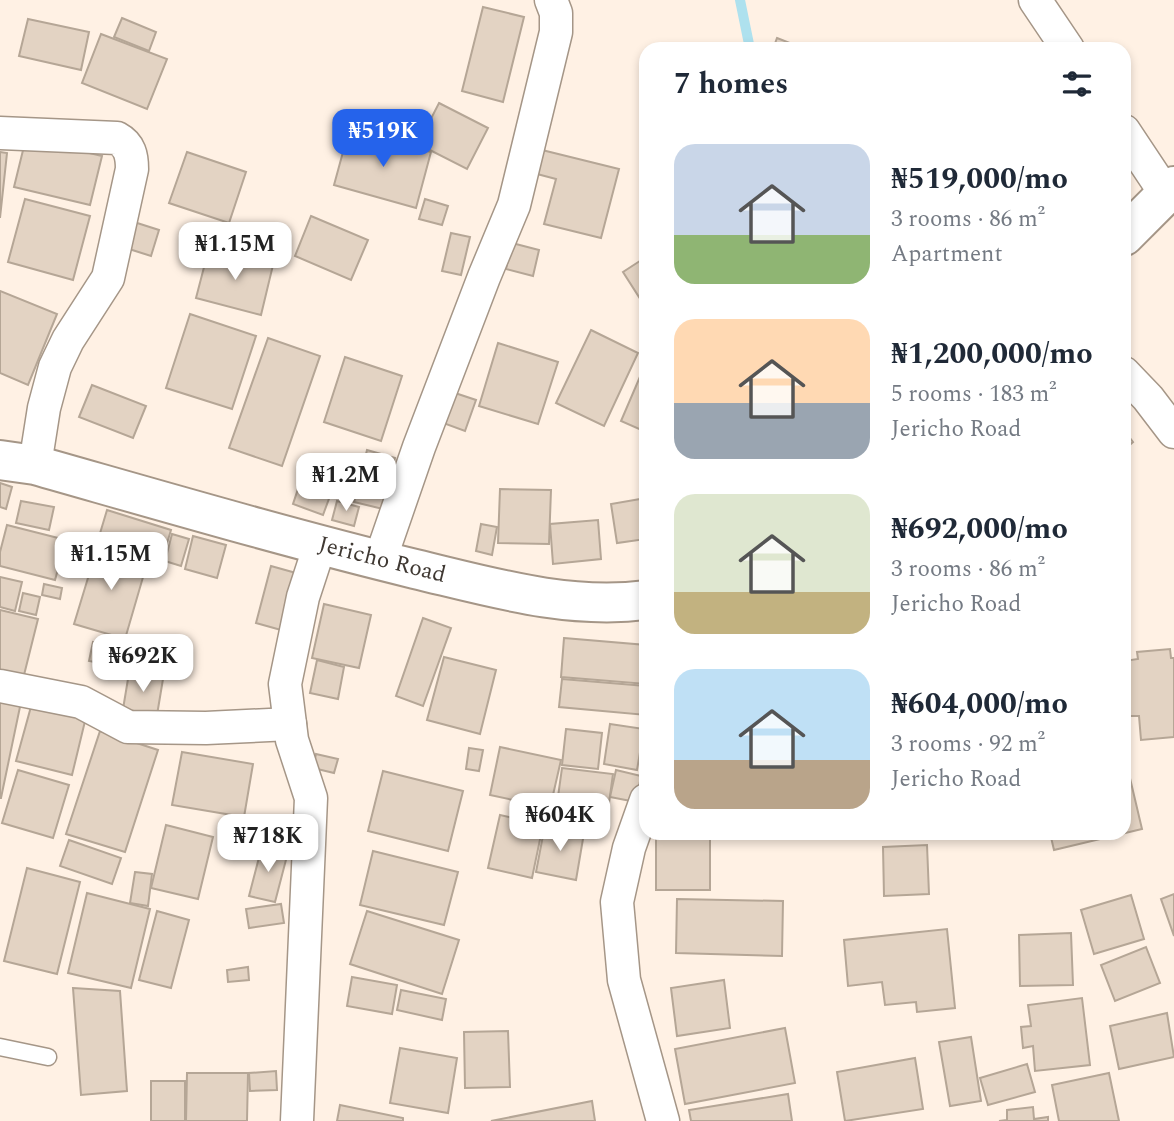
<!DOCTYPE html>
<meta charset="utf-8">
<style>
:root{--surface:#fff;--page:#f6f6f7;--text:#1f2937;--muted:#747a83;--accent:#2563eb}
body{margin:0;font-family:Spectral,serif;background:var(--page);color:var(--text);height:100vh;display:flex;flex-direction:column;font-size:26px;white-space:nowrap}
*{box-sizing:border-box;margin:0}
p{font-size:23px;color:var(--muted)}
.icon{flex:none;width:38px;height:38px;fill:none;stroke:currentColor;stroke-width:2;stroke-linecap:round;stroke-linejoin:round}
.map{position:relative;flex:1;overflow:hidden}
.side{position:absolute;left:639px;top:42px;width:492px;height:798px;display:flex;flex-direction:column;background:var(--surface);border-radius:21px;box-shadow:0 4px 10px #0003}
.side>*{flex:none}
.price{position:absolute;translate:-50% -60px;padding:0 16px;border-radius:14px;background:#fff;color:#222;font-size:23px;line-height:46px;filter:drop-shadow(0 2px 4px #0008)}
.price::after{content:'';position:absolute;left:50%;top:42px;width:21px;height:16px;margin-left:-10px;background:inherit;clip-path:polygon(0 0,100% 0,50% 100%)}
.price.current{background:var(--accent);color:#fff}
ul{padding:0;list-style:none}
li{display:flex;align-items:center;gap:21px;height:175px;padding:0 35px}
li span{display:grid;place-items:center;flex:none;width:196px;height:140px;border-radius:21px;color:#555}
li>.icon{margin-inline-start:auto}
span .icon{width:84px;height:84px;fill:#fffc;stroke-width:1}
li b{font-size:30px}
h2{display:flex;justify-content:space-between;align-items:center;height:84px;padding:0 35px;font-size:30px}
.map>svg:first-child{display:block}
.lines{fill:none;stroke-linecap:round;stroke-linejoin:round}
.stream{stroke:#aee1ee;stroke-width:10}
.building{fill:#e3d3c3;stroke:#b5a696;stroke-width:2}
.service-casing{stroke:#a59687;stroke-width:19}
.minor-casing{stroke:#a59687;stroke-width:35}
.tertiary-casing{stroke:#a59687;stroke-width:42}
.service{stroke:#fff;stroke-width:16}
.minor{stroke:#fff;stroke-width:32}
.tertiary{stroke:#fff;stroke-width:38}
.labels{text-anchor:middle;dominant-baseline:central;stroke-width:6;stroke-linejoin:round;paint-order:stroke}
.street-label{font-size:23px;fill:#3f3832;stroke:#fff}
</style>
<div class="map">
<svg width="1174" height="1121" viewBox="0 0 1174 1121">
<rect width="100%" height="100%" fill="#fff1e4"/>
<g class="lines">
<!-- stream -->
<polyline class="stream" points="740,0 750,49"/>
</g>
<!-- building -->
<g class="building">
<polygon points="483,7 524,17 503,102 462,91"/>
<polygon points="122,18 156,32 149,51 114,37"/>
<polygon points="28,19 89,32 81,70 19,56"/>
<polygon points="101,34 167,59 147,109 82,83"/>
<polygon points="777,38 790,43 788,49 773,49"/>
<polygon points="439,103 488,128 467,169 418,144"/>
<polygon points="349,130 431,152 416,208 334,185"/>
<polygon points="26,138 102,156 90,205 14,187"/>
<polygon points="542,150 619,169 601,238 544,224 556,179 537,174"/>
<polygon points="0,152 7,153 0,218"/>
<polygon points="187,152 246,172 229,223 169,203"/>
<polygon points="25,199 90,216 73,280 8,262"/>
<polygon points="425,199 448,206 442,225 419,219"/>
<polygon points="311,216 368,240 351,280 295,256"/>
<polygon points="134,222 159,230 151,256 126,248"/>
<polygon points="451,233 470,237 461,275 442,271"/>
<polygon points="512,243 539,250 533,276 506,269"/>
<polygon points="209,248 273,265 261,315 196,298"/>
<polygon points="646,257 646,308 623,272"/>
<polygon points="0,291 57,314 28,385 0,373"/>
<polygon points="190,314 256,336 232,409 166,388"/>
<polygon points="591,330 638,353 604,426 556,403"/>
<polygon points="268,338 320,356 282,466 229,448"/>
<polygon points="498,343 558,362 538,424 479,406"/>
<polygon points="345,357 402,376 381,441 324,422"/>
<polygon points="645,365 646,366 646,432 621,421"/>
<polygon points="92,385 146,406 133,438 79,417"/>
<polygon points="446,390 476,400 465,431 435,420"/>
<polygon points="1124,430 1133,442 1124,450"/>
<polygon points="367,450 395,458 383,509 354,502"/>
<polygon points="303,474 334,485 323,515 293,504"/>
<polygon points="0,483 12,487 6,509 0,507"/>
<polygon points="500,489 551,490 549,544 498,543"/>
<polygon points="646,498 646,539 617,543 611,504"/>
<polygon points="21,501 54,507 49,530 16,523"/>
<polygon points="337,501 359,507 354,526 332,520"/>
<polygon points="107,510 171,530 162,560 98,540"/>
<polygon points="598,520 601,559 553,564 550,524"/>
<polygon points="481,524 497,527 492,555 476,551"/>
<polygon points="7,525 66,540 55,580 0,566 0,552"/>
<polygon points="172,534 189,539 181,566 165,561"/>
<polygon points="193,536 226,545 217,578 185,569"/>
<polygon points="98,545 148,560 125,639 74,624"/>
<polygon points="271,566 296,573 281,630 256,623"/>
<polygon points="0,577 22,582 15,611 0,607"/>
<polygon points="44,584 62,588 60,599 42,595"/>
<polygon points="23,593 40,597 36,615 19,611"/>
<polygon points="324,604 371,615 359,668 312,658"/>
<polygon points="0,610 38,619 22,683 0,677"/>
<polygon points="423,618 451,628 423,706 396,696"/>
<polygon points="564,638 646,645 646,684 561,677"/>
<polygon points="93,642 110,645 106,664 89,661"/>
<polygon points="116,642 131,647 123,673 108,668"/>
<polygon points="1170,649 1171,658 1174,658 1174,737 1141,740 1139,716 1129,716 1124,661 1138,659 1137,652"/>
<polygon points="444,657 496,670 480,734 427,720"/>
<polygon points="317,660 344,667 338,699 310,693"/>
<polygon points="129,673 163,679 157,715 123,709"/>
<polygon points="562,679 646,686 646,715 559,707"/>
<polygon points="0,698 21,702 1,798 0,798"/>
<polygon points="32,703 86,717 72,775 16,761"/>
<polygon points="610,724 644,729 637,770 604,764"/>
<polygon points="566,729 602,733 598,769 562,765"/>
<polygon points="100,731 158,750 125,852 66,834"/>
<polygon points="500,747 561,760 550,808 490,795"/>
<polygon points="469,748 483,750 479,771 466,769"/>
<polygon points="182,752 253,764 244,817 172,805"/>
<polygon points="316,754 338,759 334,773 313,768"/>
<polygon points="562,768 613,774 606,825 555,818"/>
<polygon points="18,770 69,785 53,838 2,823"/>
<polygon points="616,770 641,776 636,802 610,797"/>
<polygon points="383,771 463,791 448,851 368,831"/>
<polygon points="1129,774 1142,829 1054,850 1050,833 1124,833 1124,776"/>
<polygon points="500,815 543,825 532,878 488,868"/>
<polygon points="166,825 213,837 198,899 151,888"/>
<polygon points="545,825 584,833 576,880 536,872"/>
<rect x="656" y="833" width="54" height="57"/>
<polygon points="69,840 121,858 112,884 60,866"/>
<polygon points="927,845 929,894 884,896 883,847"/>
<polygon points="262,846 288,852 275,902 249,896"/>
<polygon points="373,851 458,872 444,925 360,905"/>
<polygon points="27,868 80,882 57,974 4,961"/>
<polygon points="135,872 152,874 148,906 130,903"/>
<polygon points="87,893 150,909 131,988 68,973"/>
<polygon points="1174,894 1174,936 1161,899"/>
<polygon points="1131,895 1144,939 1094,954 1081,910"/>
<polygon points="677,899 783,901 782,956 676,953"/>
<polygon points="281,904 284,923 249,928 246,909"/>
<polygon points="157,911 189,920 171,988 139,980"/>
<polygon points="367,911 459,940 442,994 350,964"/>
<polygon points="947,929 955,1008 917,1012 916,1002 885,1005 882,982 848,986 844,940"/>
<polygon points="1071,933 1073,985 1020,986 1019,935"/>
<polygon points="1146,947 1160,983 1115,1001 1101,965"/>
<polygon points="248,967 249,980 228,982 227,970"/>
<polygon points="352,977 397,985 392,1014 347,1006"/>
<polygon points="724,980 730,1028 677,1036 671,988"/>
<polygon points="73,988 120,991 127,1091 81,1095"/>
<polygon points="401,990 446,999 442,1020 397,1010"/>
<polygon points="1082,998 1090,1065 1035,1071 1033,1046 1023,1048 1021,1027 1031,1026 1028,1005"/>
<polygon points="1167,1013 1174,1057 1119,1069 1110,1026"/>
<polygon points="785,1028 795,1083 685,1104 675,1049"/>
<polygon points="508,1031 510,1087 465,1088 464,1032"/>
<polygon points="971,1037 981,1101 950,1106 939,1042"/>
<polygon points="400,1048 457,1058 448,1113 390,1103"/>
<polygon points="915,1058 923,1109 845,1121 837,1072"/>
<polygon points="1027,1064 1035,1092 988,1105 980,1078"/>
<polygon points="276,1071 277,1090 250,1091 249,1073"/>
<polygon points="187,1073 248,1073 247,1121 186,1121"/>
<polygon points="1109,1073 1119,1121 1059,1121 1052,1085"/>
<rect x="151" y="1081" width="34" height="40"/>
<polygon points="788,1094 792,1121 691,1121 689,1110"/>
<polygon points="592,1101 595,1121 491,1121"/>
<polygon points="340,1105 403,1118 403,1121 337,1121"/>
<polygon points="1033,1107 1034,1119 1048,1117 1048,1121 999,1121 1007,1120 1007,1110"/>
</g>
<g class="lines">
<defs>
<polyline id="service" points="0,1047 48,1057"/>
<g id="minor">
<polyline points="1035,0 1068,49"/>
<polyline points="1124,131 1166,194"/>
<path d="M0,133L117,138C130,145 132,156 132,169L108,278L68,340L55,367L44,408L35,465"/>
<polyline points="1124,373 1148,398 1174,432"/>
<polyline points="380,560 419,447 484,277 514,205 556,32 556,13 551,0"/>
<polyline points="0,686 81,702 128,727 206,728 290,724"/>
<polyline points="646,800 629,848 617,902 624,980 663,1121"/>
<polyline points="297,1121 311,798 292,740 285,684 303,597 320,545"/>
</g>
<g id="tertiary">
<polyline points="1124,236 1174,186"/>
<path d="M0,460L35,465C162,501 288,538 415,569C491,587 567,610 646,600"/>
</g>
</defs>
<!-- service casing -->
<use href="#service" class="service-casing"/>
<!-- minor casing -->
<use href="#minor" class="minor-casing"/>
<!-- tertiary casing -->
<use href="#tertiary" class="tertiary-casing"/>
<!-- service -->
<use href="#service" class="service"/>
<!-- minor -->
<use href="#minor" class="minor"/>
<!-- tertiary -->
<use href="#tertiary" class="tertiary"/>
</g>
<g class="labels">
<!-- street labels -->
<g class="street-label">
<text transform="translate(382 560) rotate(14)">Jericho Road</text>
</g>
</g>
</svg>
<b class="price current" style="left:383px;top:169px">₦519K</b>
<b class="price" style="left:235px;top:282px">₦1.15M</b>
<b class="price" style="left:346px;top:513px">₦1.2M</b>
<b class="price" style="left:111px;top:592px">₦1.15M</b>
<b class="price" style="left:143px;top:694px">₦692K</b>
<b class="price" style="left:560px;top:853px">₦604K</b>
<b class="price" style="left:268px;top:874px">₦718K</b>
<section class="side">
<h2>7 homes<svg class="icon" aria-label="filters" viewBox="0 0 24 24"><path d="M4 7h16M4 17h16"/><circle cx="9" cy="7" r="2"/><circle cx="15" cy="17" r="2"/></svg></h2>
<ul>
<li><span style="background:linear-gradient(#c9d6e8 65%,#8fb573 0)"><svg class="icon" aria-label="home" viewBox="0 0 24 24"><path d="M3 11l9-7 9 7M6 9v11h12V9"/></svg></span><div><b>₦519,000/mo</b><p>3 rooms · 86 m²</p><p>Apartment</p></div></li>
<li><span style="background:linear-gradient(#ffd9b3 60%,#9aa5b1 0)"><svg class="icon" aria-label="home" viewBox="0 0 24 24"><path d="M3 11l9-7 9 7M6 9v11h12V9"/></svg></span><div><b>₦1,200,000/mo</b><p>5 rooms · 183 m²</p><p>Jericho Road</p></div></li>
<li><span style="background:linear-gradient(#dfe7d0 70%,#c2b280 0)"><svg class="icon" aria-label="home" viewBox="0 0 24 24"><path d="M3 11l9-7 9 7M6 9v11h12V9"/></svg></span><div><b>₦692,000/mo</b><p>3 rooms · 86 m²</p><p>Jericho Road</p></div></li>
<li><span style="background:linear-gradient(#bfe0f5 65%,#b9a48a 0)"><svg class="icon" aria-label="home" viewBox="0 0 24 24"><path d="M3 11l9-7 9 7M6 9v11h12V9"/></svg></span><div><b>₦604,000/mo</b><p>3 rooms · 92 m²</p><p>Jericho Road</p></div></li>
</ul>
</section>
</div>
